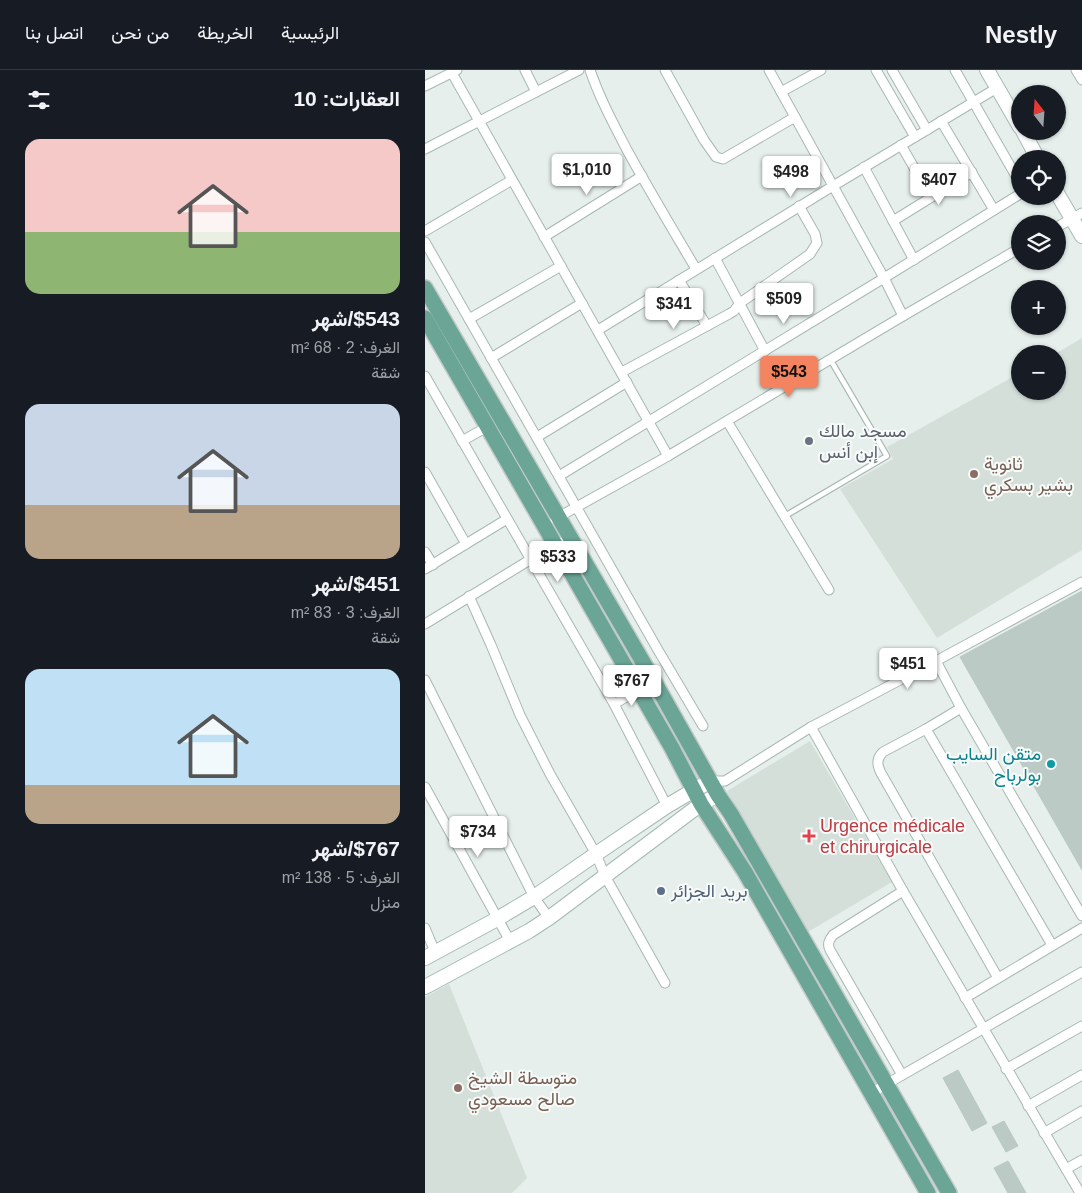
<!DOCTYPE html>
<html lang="ar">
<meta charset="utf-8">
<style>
:root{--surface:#171b24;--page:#20242c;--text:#f1f3f6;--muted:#9ea1a6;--line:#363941;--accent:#f4845f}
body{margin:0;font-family:Helvetica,Vazirmatn,sans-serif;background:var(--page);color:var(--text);direction:rtl;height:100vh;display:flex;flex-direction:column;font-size:19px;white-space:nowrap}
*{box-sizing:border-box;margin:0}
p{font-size:16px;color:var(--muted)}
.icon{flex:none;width:28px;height:28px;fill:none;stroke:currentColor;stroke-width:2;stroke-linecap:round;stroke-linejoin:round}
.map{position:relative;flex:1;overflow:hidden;direction:ltr}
.sheet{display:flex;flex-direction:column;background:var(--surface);width:425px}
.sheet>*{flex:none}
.needle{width:32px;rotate:343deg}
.controls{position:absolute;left:586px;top:15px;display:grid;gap:10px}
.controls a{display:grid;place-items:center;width:55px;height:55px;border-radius:50%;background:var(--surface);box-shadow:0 1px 4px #0004;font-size:25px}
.price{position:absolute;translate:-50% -42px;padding:0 11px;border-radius:5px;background:#fff;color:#222;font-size:16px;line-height:32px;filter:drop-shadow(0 1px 2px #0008)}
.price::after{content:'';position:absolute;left:50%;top:30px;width:15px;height:11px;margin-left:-8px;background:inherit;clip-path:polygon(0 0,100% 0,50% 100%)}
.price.active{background:var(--accent);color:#111}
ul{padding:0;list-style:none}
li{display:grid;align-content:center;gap:10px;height:265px;padding:0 25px}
li span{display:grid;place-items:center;height:155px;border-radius:15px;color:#555}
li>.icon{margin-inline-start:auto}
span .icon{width:90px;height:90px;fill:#fffc;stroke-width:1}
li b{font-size:21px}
h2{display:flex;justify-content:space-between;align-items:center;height:60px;padding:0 25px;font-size:21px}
header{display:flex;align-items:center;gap:30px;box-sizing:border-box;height:70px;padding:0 25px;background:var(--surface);border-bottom:1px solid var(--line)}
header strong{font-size:24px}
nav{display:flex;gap:28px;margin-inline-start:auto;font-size:18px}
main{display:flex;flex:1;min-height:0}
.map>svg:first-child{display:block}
.built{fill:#d4dfda}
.building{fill:#bbcac4;stroke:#b8c9c2}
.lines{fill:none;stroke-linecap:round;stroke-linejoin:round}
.lane-casing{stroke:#a8b8b2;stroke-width:7}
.street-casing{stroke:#a8b8b2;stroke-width:11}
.secondary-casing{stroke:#a4bbb3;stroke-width:16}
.primary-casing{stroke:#c2cac8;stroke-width:18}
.lane{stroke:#fff;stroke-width:4.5}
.street{stroke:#fff;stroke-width:9}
.secondary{stroke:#fff;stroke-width:14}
.primary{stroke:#6aa596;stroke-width:15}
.worship-dot{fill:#6b7280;stroke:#f7fbf9;stroke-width:2}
.education-dot{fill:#8d6e63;stroke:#f7fbf9;stroke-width:2}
.culture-dot{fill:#0f9aa8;stroke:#f7fbf9;stroke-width:2}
.health-dot{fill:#e0444e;stroke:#f7fbf9;stroke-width:2}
.service-dot{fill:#5c6f8a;stroke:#f7fbf9;stroke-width:2}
.labels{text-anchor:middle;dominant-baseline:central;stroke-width:4;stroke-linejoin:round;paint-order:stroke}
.worship-label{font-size:18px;fill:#5b616d;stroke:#f7fbf9;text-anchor:start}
.education-label{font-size:18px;fill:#785e54;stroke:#f7fbf9;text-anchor:start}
.culture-label{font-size:18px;fill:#0d838f;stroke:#f7fbf9;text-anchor:end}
.health-label{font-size:18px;fill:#be3a42;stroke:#f7fbf9;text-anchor:start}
.service-label{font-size:18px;fill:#4e5e75;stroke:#f7fbf9;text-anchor:start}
</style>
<header>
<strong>Nestly</strong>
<nav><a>الرئيسية</a><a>الخريطة</a><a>من نحن</a><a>اتصل بنا</a></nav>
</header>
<main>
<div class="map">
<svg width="657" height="1123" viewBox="0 0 657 1123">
<rect width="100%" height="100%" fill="#e6efeb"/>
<!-- built -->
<g class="built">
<polygon points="657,268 657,480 512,568 415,419 468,389 462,377 595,303 595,321 632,321 632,284 630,284"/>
<polygon points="385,671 467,812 383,862 302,721"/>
<polygon points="24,914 102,1108 87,1123 0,1123 0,927"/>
</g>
<!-- building -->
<g class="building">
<polygon points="657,521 657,800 535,587"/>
<polygon points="533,1000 562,1053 547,1061 518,1008"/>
<polygon points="579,1051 593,1076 581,1082 567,1057"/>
<polygon points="583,1091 601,1123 583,1123 569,1098"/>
</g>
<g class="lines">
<defs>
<polyline id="lane" points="360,446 462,386 405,289"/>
<g id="street">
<polyline points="100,0 111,22"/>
<path d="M165,0C175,29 188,53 202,80C224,120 248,160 271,199"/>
<polyline points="240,0 279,70 291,87 298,89 370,47"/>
<polyline points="344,0 459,208 478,246"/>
<polyline points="451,0 490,67"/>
<polyline points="467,0 502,60"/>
<polyline points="530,0 595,113"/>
<polyline points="651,0 657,10"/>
<polyline points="27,3 243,386"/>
<polyline points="0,16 32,0"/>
<polyline points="356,22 396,0"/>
<polyline points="516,51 569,140"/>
<polyline points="476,75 506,127"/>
<polyline points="0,79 154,0"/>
<polyline points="439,97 489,190"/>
<polyline points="468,151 547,102"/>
<polyline points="632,157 657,143"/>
<polyline points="0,161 87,110"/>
<polyline points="119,167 217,106"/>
<polyline points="0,172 233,580 278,656"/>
<polyline points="290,188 340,281"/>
<polyline points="254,210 282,256"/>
<polyline points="44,249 136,196"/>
<polyline points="173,260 408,116 572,18"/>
<polyline points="66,288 157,233"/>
<polyline points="197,302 304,244 309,241 315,233 385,184 392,173 390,164 374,136"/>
<polyline points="0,306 189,634 242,736"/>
<polyline points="302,351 404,520"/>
<polyline points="112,367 202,312"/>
<polyline points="37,371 62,357"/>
<polyline points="0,402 41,474"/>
<polyline points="134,406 459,208 595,124"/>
<polyline points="130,449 243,386 478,246 595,178"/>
<polyline points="0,482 8,495"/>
<polyline points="0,499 82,449"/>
<polyline points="44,526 66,575 95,645 125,704 171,784 180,806 240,913"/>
<polyline points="0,554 134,472"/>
<polyline points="511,591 536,638 657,846"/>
<polyline points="0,610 109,827 124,848"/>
<polyline points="189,634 213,620"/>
<path d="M536,638L501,659L458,682C451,689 452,695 456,703L573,908"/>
<polyline points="386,657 478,821 655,1123"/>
<polyline points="501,659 627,875"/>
<polyline points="286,711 300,711 386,657 511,591 657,512"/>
<polyline points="0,717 85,871"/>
<polyline points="0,858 10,882"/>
<polyline points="540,928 657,858"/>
<polyline points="581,999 657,956"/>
<path d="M477,1005L405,880C402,874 404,870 408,865L478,821"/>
<polyline points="446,1023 657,902"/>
<polyline points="603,1036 657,1005"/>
<polyline points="619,1063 657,1041"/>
<polyline points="641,1099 657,1090"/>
</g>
<g id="secondary">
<polyline points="562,0 595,57"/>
<polyline points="598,61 613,89"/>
<polyline points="632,123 657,166"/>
<polyline points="0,888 72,849 109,827 171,784 242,736 269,720 286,711"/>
<polyline points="0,917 104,861 124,848 276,734 293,725"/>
</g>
<g id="primary">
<polyline points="0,218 229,611 293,725 306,744 524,1123"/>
<polyline points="0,248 247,678 276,734 320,802 503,1123"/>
</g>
</defs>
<!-- lane casing -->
<use href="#lane" class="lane-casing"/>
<!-- street casing -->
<use href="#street" class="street-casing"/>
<!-- secondary casing -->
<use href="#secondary" class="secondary-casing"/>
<!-- primary casing -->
<use href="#primary" class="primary-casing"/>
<!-- lane -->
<use href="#lane" class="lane"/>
<!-- street -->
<use href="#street" class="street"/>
<!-- secondary -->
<use href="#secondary" class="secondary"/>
<!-- primary -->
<use href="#primary" class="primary"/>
</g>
<!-- markers -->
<circle class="worship-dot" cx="384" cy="371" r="5"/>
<g class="education-dot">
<circle cx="549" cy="404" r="5"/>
<circle cx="33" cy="1018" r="5"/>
</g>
<circle class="culture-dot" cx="626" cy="694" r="5"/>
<path class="health-dot" d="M381.5 758.5h5v5h5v5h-5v5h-5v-5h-5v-5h5z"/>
<circle class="service-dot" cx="236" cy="821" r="5"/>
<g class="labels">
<!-- worship labels -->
<g class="worship-label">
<text x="394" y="361">مسجد مالك<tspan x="394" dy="21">إبن أنس</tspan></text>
</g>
<!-- education labels -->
<g class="education-label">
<text x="559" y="394">ثانوية<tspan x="559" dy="21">بشير بسكري</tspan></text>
<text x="43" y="1008">متوسطة الشيخ<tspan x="43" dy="21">صالح مسعودي</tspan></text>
</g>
<!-- culture labels -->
<g class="culture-label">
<text x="616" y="684">متقن السايب<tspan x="616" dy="21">بولرباح</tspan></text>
</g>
<!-- health labels -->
<g class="health-label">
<text x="395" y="756">Urgence médicale<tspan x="395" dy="21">et chirurgicale</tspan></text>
</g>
<!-- service labels -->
<g class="service-label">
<text x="246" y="821">بريد الجزائر</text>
</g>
</g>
</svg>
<div class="controls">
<a><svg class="needle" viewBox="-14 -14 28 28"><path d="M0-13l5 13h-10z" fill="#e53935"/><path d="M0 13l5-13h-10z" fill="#9ea1a6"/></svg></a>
<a><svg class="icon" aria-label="locate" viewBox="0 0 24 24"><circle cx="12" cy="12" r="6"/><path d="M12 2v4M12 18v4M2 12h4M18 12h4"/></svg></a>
<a><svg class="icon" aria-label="layers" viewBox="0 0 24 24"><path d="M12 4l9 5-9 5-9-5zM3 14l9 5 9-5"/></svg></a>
<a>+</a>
<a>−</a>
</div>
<b class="price" style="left:162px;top:126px">$1,010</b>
<b class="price" style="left:366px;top:128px">$498</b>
<b class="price" style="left:514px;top:136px">$407</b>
<b class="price" style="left:359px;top:255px">$509</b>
<b class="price" style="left:249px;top:260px">$341</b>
<b class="price active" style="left:364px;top:328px">$543</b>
<b class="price" style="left:133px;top:513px">$533</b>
<b class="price" style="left:483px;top:620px">$451</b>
<b class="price" style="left:207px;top:637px">$767</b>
<b class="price" style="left:53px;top:788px">$734</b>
</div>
<section class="sheet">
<h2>العقارات: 10<svg class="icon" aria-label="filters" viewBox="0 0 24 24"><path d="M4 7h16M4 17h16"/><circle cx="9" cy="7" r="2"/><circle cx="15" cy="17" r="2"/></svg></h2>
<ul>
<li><span style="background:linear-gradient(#f6c9c9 60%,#8fb573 0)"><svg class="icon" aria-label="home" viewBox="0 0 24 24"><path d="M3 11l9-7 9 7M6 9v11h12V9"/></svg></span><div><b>$543/شهر</b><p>الغرف: 2 · 68 m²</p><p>شقة</p></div></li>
<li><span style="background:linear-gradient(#c9d6e8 65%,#b9a48a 0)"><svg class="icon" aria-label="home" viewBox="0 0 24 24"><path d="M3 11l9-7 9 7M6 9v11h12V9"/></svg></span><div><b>$451/شهر</b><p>الغرف: 3 · 83 m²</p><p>شقة</p></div></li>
<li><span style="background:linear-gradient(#bfe0f5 75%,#b9a48a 0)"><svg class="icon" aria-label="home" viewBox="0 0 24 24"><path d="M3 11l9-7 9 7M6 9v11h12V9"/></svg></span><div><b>$767/شهر</b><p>الغرف: 5 · 138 m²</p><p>منزل</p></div></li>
</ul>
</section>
</main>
